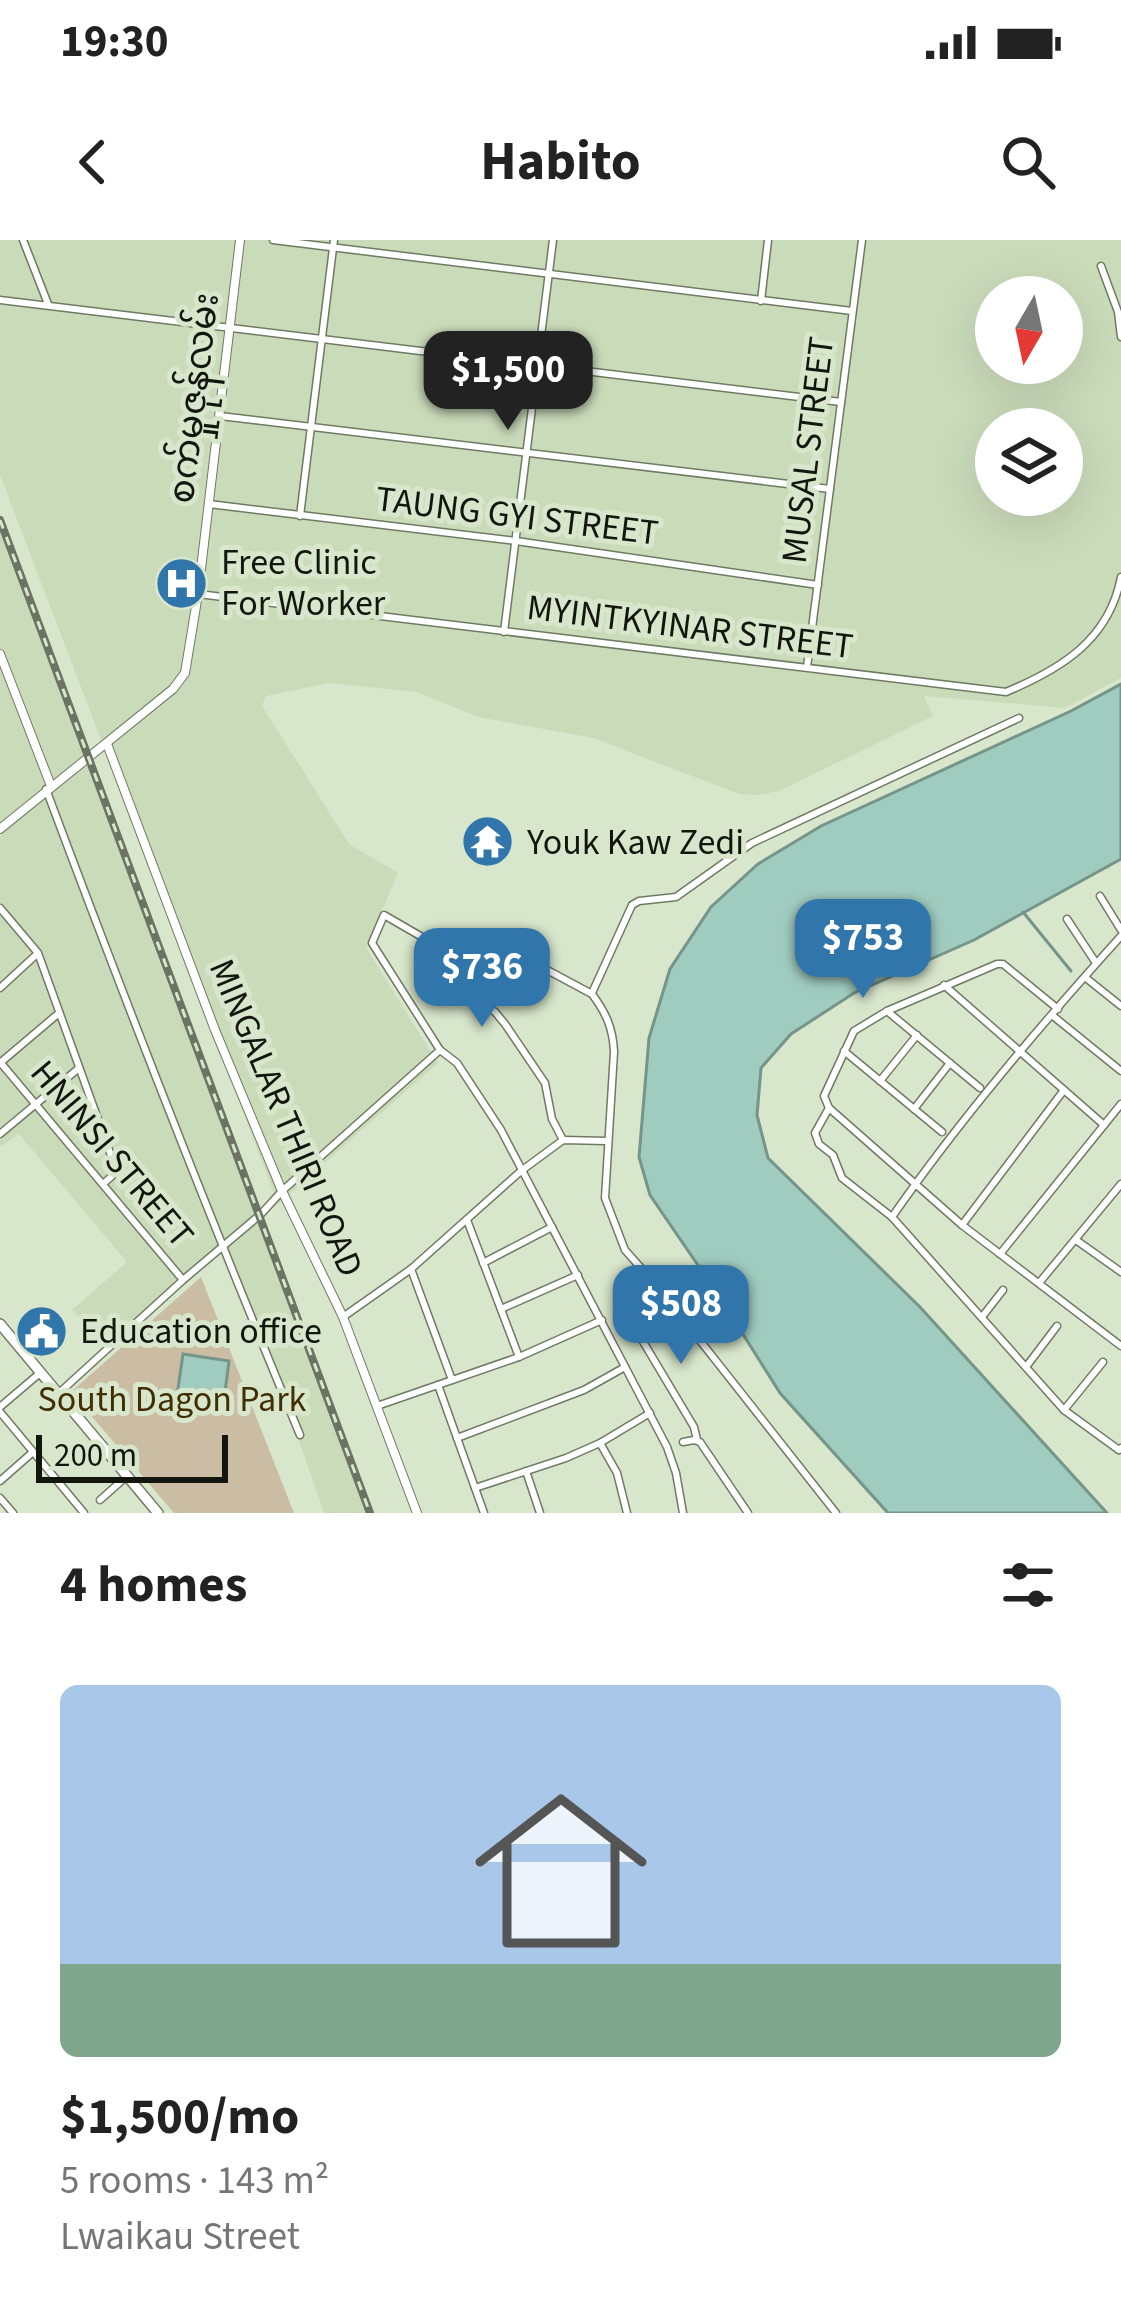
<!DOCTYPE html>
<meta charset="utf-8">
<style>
:root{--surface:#fff;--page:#f6f6f6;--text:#222;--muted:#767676;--line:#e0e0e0;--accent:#3176ab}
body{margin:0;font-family:"Source Sans 3","Noto Sans Myanmar",sans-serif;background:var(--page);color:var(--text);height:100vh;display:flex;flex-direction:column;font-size:45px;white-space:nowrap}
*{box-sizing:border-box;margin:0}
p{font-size:39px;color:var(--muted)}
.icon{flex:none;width:66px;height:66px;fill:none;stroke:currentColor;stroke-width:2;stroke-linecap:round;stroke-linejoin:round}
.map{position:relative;height:1273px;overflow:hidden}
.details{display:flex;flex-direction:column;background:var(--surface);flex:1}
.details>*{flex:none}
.needle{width:78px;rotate:189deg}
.controls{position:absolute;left:975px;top:36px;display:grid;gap:24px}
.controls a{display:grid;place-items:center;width:108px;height:108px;border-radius:50%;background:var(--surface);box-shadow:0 12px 48px #0002;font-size:60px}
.scale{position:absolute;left:36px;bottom:30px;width:192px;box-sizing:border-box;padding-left:12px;border:6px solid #12160d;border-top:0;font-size:33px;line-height:42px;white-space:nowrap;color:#12160d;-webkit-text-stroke:9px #d8e6cc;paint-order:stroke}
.price{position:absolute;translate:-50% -102px;padding:0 27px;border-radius:24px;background:var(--accent);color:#fff;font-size:39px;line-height:78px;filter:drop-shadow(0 3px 6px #0008)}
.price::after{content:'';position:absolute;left:50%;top:72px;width:36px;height:27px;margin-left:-18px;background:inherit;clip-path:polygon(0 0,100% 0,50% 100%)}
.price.active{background:#222;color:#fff}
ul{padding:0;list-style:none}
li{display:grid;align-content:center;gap:24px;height:636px;padding:0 60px}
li+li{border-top:3px solid var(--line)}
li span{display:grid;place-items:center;height:372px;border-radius:18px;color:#555}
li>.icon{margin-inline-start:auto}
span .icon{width:216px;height:216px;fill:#fffc;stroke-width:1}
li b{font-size:51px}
h2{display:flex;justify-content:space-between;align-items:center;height:144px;padding:0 60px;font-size:51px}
.status{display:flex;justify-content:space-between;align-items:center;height:84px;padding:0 60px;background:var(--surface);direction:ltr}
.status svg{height:33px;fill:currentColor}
header{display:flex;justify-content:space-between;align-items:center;height:156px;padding:0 60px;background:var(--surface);font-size:54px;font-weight:700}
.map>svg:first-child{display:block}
.built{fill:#cadbba;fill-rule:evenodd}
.green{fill:#cabda3}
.water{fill:#a0cbbf;stroke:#75958a;stroke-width:3}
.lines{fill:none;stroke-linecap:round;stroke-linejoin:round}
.stream{stroke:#75958a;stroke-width:3}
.minor-casing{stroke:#6e7a63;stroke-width:9}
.tertiary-casing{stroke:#6e7a63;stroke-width:10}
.secondary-casing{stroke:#6e7a63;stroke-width:12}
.minor{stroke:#fff;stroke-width:6}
.tertiary{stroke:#fff;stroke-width:8}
.secondary{stroke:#fff;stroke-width:9}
.rail-casing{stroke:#6b7363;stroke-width:8}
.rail{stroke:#d8e6cc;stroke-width:3;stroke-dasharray:9;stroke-linecap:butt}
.labels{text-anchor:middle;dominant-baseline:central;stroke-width:10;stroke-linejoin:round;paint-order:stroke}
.street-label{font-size:36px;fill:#12160d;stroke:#d8e6cc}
.poi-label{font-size:36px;fill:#12160d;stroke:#d8e6cc;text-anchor:start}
.park-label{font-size:36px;fill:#412f03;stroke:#d8e6cc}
</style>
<div class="status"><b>19:30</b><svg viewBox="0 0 49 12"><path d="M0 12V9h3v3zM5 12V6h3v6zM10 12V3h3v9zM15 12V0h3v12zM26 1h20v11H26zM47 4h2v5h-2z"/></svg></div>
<header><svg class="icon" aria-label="back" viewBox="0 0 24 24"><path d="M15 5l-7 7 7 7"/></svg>Habito<svg class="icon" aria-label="search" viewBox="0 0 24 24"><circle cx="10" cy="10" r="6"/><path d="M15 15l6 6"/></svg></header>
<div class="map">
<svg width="1121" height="1273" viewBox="0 0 1121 1273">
<rect width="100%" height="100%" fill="#d8e6cc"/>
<!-- built -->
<g class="built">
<path d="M0,0H1121V438L1065,468L924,456L933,476L779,551L756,555L739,554L593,498L478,477L417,452L330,443L266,456L262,466L349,604L398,633L366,708L438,823L278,964L0,235ZM996,57H1062V123H996ZM996,189H1062V255H996Z"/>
<polygon points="0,280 91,535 234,903 370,1273 324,1273 285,1160 220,1007 185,1043 109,1109 72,1070 127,1022 19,894 0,907"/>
</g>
<!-- green -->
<polygon class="green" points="201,1037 294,1273 174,1273 71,1152"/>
<!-- water -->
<g class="water">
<polygon points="1121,444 1121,619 974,700 854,753 791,794 761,828 757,875 768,918 920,1067 1107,1273 888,1273 780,1153 719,1056 650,955 639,917 649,798 670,729 711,667 758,624 821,586 1071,471"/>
<polygon points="183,1114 229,1121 223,1168 176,1162"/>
</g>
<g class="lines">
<!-- stream -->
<polyline class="stream" points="1023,672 1071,731"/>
<defs>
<g id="minor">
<polyline points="23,0 48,64"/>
<polyline points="273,0 852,71"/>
<polyline points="1101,26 1118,72 1121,97"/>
<polyline points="0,60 841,162"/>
<polyline points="761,61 768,0"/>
<polyline points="220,176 830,249"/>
<polyline points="209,264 516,301 818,345"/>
<polyline points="300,276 334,0"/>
<path d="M198,354L1006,452C1061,429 1109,400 1121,337"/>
<polyline points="504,392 553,0"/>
<polyline points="807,427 862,0"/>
<path d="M46,549C127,766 211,981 300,1195"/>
<polyline points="1100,656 1121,690"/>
<polyline points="0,668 38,713 113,921 112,936 103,944"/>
<polyline points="1067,679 1096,723"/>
<path d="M448,732L462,718L473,696L478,693L592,754C606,773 613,788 614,812L605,958L625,1010L657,1046L836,1273"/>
<polyline points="1086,738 1121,766"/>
<polyline points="944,745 1104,885"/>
<polyline points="0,748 37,714"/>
<polyline points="592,753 632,665 639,661 676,657 752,603 1019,478"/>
<polyline points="1058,769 1003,724 997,724 887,771 854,791 824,856 829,868 962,985 1121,1106"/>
<polyline points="887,771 980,848"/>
<polyline points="1053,776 1121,831"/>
<polyline points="844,811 942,892"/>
<polyline points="0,822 183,1040"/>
<polyline points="0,823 59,773"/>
<polyline points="880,841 917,795"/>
<polyline points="829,868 815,893 819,904 833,915 842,938 892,977 1064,1170 1119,1210 1121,1208"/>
<polyline points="914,869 950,823"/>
<polyline points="0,894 79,828"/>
<polyline points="563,900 552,879 545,843 505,784 495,772 460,747 422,697 384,675 372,703 440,810 457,823 501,890 667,1207 676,1233 683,1273"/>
<path d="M892,977C961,878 1040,786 1121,696"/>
<polyline points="467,980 519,1117"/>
<polyline points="962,985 1064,850"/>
<polyline points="1076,1000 1121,1032"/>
<polyline points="1000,1014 1121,864"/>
<polyline points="483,1023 552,987"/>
<polyline points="411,1029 452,1140"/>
<polyline points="1039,1043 1121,944"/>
<polyline points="620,1063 694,1187 697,1200"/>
<polyline points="501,1069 578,1035"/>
<polyline points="343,1077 411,1029 521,931 563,900 607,901"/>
<polyline points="982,1077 1003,1050"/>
<polyline points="1026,1127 1057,1086"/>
<polyline points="438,1145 484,1273"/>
<polyline points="59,1153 183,1040 261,974 282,951 440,810"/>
<polyline points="377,1166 519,1117 602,1080"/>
<polyline points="0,1167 40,1133"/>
<polyline points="1064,1170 1103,1122"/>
<polyline points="0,1172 84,1273"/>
<polyline points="457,1198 584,1150 625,1127"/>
<polyline points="683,1202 694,1200 700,1202 748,1273"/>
<polyline points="600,1203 617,1233 627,1273"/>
<polyline points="526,1231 540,1273"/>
<polyline points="0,1241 33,1212"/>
<polyline points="475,1248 566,1218 600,1203 650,1173"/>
<polyline points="0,1258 13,1273"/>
<polyline points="100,1260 127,1236"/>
</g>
<g id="tertiary">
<polyline points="0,414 51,546"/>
<polyline points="107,504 215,790 282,951 343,1077 417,1273"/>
<polyline points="0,589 173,449 185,433 198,354 240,0"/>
</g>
<polyline id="secondary" points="0,1084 158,1273"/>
</defs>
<!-- minor casing -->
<use href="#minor" class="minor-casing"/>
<!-- tertiary casing -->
<use href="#tertiary" class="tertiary-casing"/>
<!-- secondary casing -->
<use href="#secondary" class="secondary-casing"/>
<!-- minor -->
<use href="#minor" class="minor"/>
<!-- tertiary -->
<use href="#tertiary" class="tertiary"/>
<!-- secondary -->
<use href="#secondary" class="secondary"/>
<defs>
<polyline id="rail" points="0,280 370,1273"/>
</defs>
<!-- rail casing -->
<use href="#rail" class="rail-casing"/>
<!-- rail -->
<use href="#rail" class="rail"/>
</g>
<!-- icons -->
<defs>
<symbol id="hospital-disc" viewBox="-11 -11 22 22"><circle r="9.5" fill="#3176ab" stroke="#d8e6cc"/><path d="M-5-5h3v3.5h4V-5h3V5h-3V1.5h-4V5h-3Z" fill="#fff"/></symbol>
<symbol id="temple-disc" viewBox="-11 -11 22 22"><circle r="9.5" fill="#3176ab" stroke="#d8e6cc"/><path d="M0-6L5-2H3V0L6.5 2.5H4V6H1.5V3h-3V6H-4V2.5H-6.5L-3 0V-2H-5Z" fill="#fff"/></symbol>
<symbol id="civic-disc" viewBox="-11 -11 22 22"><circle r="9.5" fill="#3176ab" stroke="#d8e6cc"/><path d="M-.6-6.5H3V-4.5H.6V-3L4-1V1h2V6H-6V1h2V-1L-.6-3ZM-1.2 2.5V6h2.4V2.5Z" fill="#fff"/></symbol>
</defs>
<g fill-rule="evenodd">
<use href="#hospital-disc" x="152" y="314" width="59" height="59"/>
<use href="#temple-disc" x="458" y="572" width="59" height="59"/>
<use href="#civic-disc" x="12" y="1062" width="59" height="59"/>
</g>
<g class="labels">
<!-- street labels -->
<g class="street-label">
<text transform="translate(194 158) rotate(-83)">စက်မှုဇုန်လမ်း</text>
<text transform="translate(808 210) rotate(-83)">MUSAL STREET</text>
<text transform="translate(517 276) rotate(7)">TAUNG GYI STREET</text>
<text transform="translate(690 387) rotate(7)">MYINTKYINAR STREET</text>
<text transform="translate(286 878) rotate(67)">MINGALAR THIRI ROAD</text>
<text transform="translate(112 914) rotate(50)">HNINSI STREET</text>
</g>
<!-- poi labels -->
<g class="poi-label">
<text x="221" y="322">Free Clinic<tspan x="221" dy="41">For Worker</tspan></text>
<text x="527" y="602">Youk Kaw Zedi</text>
<text x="80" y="1091">Education office</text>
</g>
<!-- park labels -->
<g class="park-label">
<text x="172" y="1159">South Dagon Park</text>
</g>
</g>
</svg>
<div class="controls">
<a><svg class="needle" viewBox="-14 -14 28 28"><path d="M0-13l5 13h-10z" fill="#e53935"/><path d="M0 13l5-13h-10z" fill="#767676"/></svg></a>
<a><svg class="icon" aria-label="layers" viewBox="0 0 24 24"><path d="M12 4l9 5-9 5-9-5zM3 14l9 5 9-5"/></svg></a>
</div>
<div class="scale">200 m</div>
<b class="price active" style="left:508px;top:193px">$1,500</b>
<b class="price" style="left:863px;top:761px">$753</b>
<b class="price" style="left:482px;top:790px">$736</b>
<b class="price" style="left:681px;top:1127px">$508</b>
</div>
<section class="details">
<h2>4 homes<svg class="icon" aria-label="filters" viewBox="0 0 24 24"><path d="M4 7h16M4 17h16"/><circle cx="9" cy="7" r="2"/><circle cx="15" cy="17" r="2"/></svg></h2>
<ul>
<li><span style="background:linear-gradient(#a9c7e8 75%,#7fa58c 0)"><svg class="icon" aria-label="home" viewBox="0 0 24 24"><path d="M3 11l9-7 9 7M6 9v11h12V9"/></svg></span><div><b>$1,500/mo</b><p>5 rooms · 143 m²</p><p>Lwaikau Street</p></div></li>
</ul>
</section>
